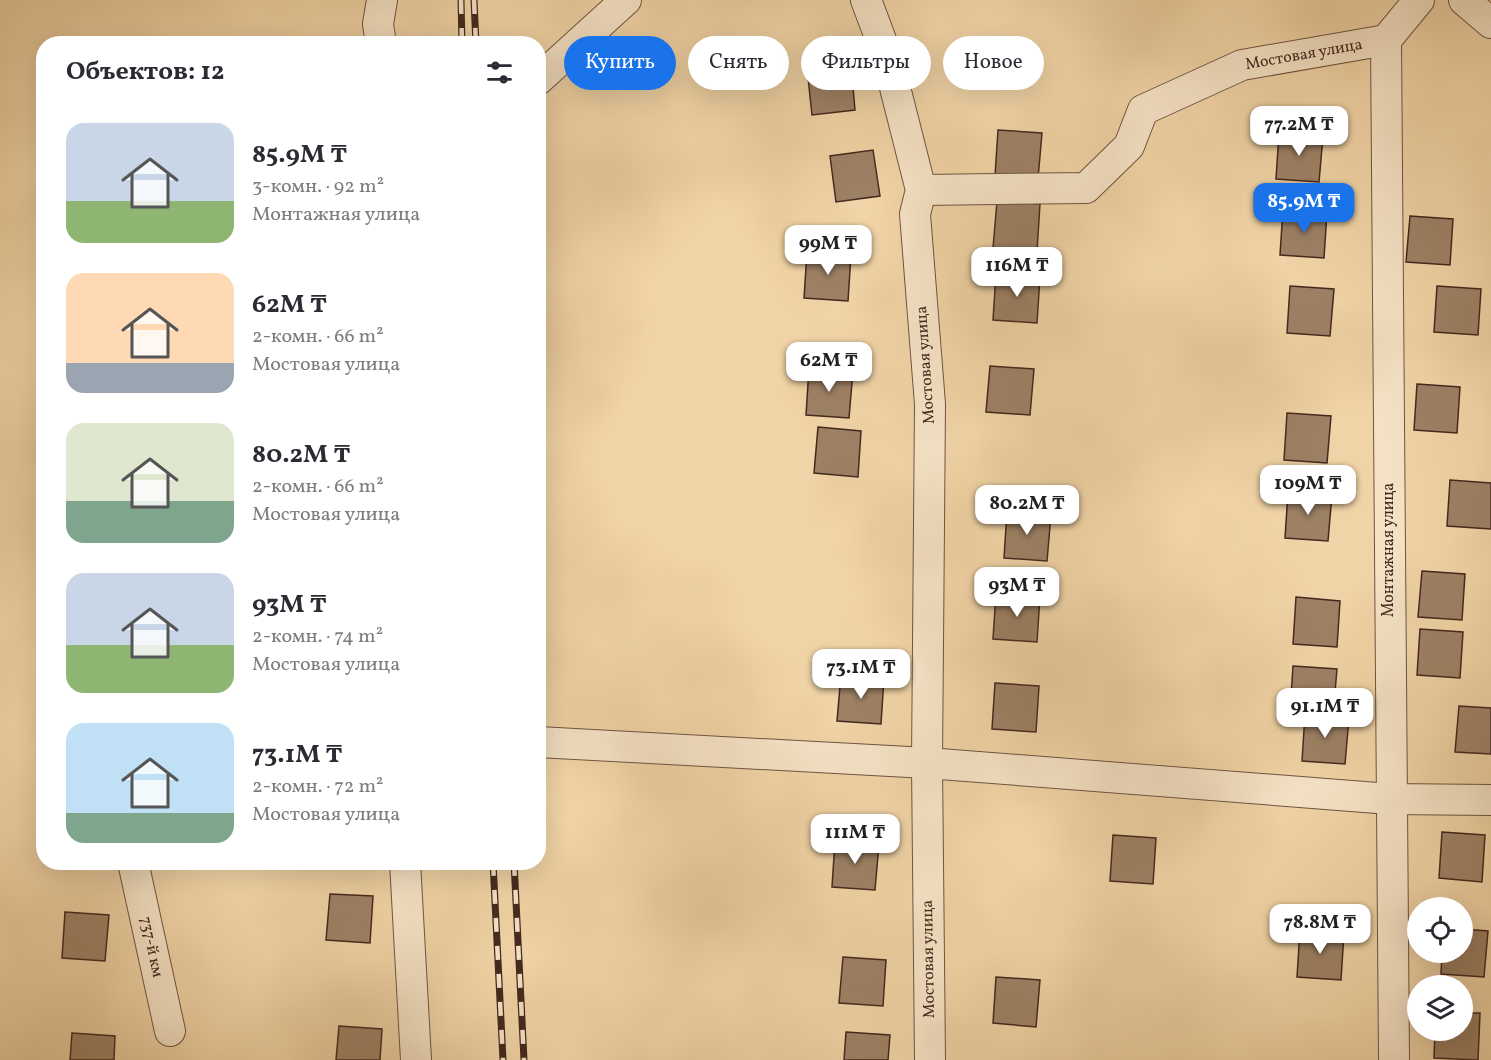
<!DOCTYPE html>
<html lang="ru">
<meta charset="utf-8">
<style>
:root{--surface:#fff;--page:#f7f7f7;--text:#2b2b33;--muted:#7c7c81;--accent:#1a73e8}
body{margin:0;font-family:Vollkorn,serif;background:var(--page);color:var(--text);height:100vh;display:flex;flex-direction:column;font-size:22px;white-space:nowrap}
*{box-sizing:border-box;margin:0}
p{font-size:20px;color:var(--muted)}
.icon{flex:none;width:33px;height:33px;fill:none;stroke:currentColor;stroke-width:2;stroke-linecap:round;stroke-linejoin:round}
.map{position:relative;flex:1;overflow:hidden}
.sheet{position:absolute;left:36px;top:36px;width:510px;height:834px;display:flex;flex-direction:column;background:var(--surface);border-radius:24px;box-shadow:0 6px 24px #0002}
.sheet>*{flex:none}
.hud{position:absolute;left:564px;top:36px;width:570px;height:54px;display:flex;gap:12px}
.buttons{position:absolute;left:1407px;top:897px;display:grid;gap:12px}
.buttons a{display:grid;place-items:center;width:66px;height:66px;border-radius:50%;background:var(--surface);box-shadow:0 6px 24px #0002;font-size:30px}
.price{position:absolute;translate:-50% -51px;padding:0 14px;border-radius:12px;background:#fff;color:#222;font-size:20px;line-height:39px;filter:drop-shadow(0 2px 3px #0008)}
.price::after{content:'';position:absolute;left:50%;top:36px;width:18px;height:14px;margin-left:-9px;background:inherit;clip-path:polygon(0 0,100% 0,50% 100%)}
.price.current{background:var(--accent);color:#fff}
ul{padding:0;list-style:none}
li{display:flex;align-items:center;gap:18px;height:150px;padding:0 30px}
li span{display:grid;place-items:center;flex:none;width:168px;height:120px;border-radius:18px;color:#555}
li>.icon{margin-inline-start:auto}
span .icon{width:72px;height:72px;fill:#fffc;stroke-width:1}
li b{font-size:26px}
h2{display:flex;justify-content:space-between;align-items:center;height:72px;padding:0 30px;font-size:26px}
.tag{padding:0 21px;border-radius:27px;background:var(--surface);box-shadow:0 6px 24px #0002;font-size:21px;line-height:54px}
.tag.current{background:var(--accent);color:#fff}
.map>svg:first-child{display:block}
.building{fill:#9d8165;stroke:#44291f;stroke-width:1.5}
.lines{fill:none;stroke-linecap:round;stroke-linejoin:round}
.minor-casing{stroke:#6f5441;stroke-width:32}
.minor{stroke:#f5e2c5;stroke-width:30}
.rail-casing{stroke:#44291f;stroke-width:7}
.rail{stroke:#f5e2c5;stroke-width:4.5;stroke-dasharray:14;stroke-linecap:butt}
.labels{text-anchor:middle;dominant-baseline:central;stroke-width:4.5;stroke-linejoin:round;paint-order:stroke}
.street-label{font-size:16px;fill:#44291f;stroke:#f5e2c5}
</style>
<div class="map">
<svg width="1491" height="1060" viewBox="0 0 1491 1060">
<rect width="100%" height="100%" fill="#f0d3a6"/>
<filter id="stains"><feTurbulence type="fractalNoise" baseFrequency=".00333" numOctaves="4"/><feColorMatrix values="0 0 0 0 .2 0 0 0 0 .09 0 0 0 0 .02 0 0 0 .5 -.17"/></filter>
<radialGradient id="worn" r=".72"><stop offset=".6" stop-color="#630" stop-opacity="0"/><stop offset="1" stop-color="#630" stop-opacity=".3"/></radialGradient>
<!-- building -->
<g class="building">
<polygon points="851,64 855,110 812,115 807,68"/>
<polygon points="998,130 1042,133 1038,179 995,176"/>
<polygon points="1279,133 1323,136 1319,182 1276,179"/>
<polygon points="873,150 880,196 836,202 830,156"/>
<polygon points="997,201 1040,204 1037,251 993,248"/>
<polygon points="1283,209 1327,212 1324,258 1280,255"/>
<polygon points="1410,216 1453,219 1450,265 1406,262"/>
<polygon points="807,252 851,255 848,301 804,298"/>
<polygon points="996,274 1040,277 1037,323 993,320"/>
<polygon points="1290,286 1334,289 1330,336 1287,333"/>
<polygon points="1437,286 1481,289 1478,335 1434,332"/>
<polygon points="990,366 1034,369 1030,415 986,412"/>
<polygon points="809,368 853,371 849,418 806,415"/>
<polygon points="1417,384 1460,387 1457,433 1414,430"/>
<polygon points="1287,413 1331,416 1327,463 1284,460"/>
<polygon points="818,427 861,431 858,477 814,473"/>
<polygon points="1450,480 1491,483 1491,529 1447,526"/>
<polygon points="1288,492 1332,495 1328,541 1285,538"/>
<polygon points="1007,511 1051,515 1047,561 1004,558"/>
<polygon points="1422,571 1465,574 1462,620 1418,617"/>
<polygon points="996,593 1040,596 1037,642 993,639"/>
<polygon points="1296,597 1340,601 1337,647 1293,644"/>
<polygon points="1420,629 1463,632 1460,678 1417,675"/>
<polygon points="1293,666 1337,669 1333,715 1290,713"/>
<polygon points="841,675 884,678 881,724 837,721"/>
<polygon points="995,683 1039,686 1036,732 992,729"/>
<polygon points="1459,706 1491,708 1491,754 1455,752"/>
<polygon points="1305,714 1349,718 1345,764 1302,761"/>
<polygon points="1442,832 1485,835 1482,882 1439,878"/>
<polygon points="1113,835 1156,838 1153,884 1110,881"/>
<polygon points="835,841 879,844 875,890 832,887"/>
<polygon points="330,894 373,896 370,943 326,940"/>
<polygon points="65,912 109,915 105,961 62,958"/>
<polygon points="1462,929 1488,931 1484,977 1441,974 1442,952 1462,952"/>
<polygon points="1300,930 1344,933 1341,980 1297,977"/>
<polygon points="843,957 886,960 883,1006 839,1003"/>
<polygon points="996,977 1040,980 1036,1027 993,1023"/>
<polygon points="1462,1013 1480,1013 1478,1060 1434,1058 1435,1030 1462,1030"/>
<polygon points="339,1026 382,1029 380,1060 336,1060"/>
<polygon points="846,1032 890,1035 888,1060 844,1060"/>
<polygon points="72,1033 115,1036 114,1060 70,1060"/>
</g>
<g class="lines">
<defs>
<g id="minor">
<polyline points="866,0 887,56 921,190 915,214 930,404 927,763 930,1060"/>
<polyline points="1464,0 1491,23"/>
<polyline points="1386,40 1394,1060"/>
<polyline points="1386,40 1419,0"/>
<polyline points="381,44 378,24 382,0"/>
<polyline points="538,80 626,0"/>
<polyline points="921,190 1086,188 1129,146 1143,110 1242,65 1386,40"/>
<polyline points="538,742 927,763 1390,799 1491,800"/>
<polyline points="133,862 170,1031"/>
<polyline points="405,862 416,1060"/>
</g>
</defs>
<!-- minor casing -->
<use href="#minor" class="minor-casing"/>
<!-- minor -->
<use href="#minor" class="minor"/>
<defs>
<g id="rail">
<polyline points="461,0 462,44"/>
<polyline points="474,0 476,44"/>
<polyline points="493,862 503,1060"/>
<polyline points="514,862 524,1060"/>
</g>
</defs>
<!-- rail casing -->
<use href="#rail" class="rail-casing"/>
<!-- rail -->
<use href="#rail" class="rail"/>
</g>
<g class="labels">
<!-- street labels -->
<g class="street-label">
<text transform="translate(1304 55) rotate(-10)">Мостовая улица</text>
<text transform="translate(926 365) rotate(-94)">Мостовая улица</text>
<text transform="translate(1389 550) rotate(-90)">Монтажная улица</text>
<text transform="translate(151 947) rotate(78)">737-й км</text>
<text transform="translate(929 959) rotate(-91)">Мостовая улица</text>
</g>
</g>
<rect width="100%" height="100%" filter="url(#stains)"/>
<rect width="100%" height="100%" fill="url(#worn)"/>
</svg>
<div class="buttons">
<a><svg class="icon" aria-label="locate" viewBox="0 0 24 24"><circle cx="12" cy="12" r="6"/><path d="M12 2v4M12 18v4M2 12h4M18 12h4"/></svg></a>
<a><svg class="icon" aria-label="layers" viewBox="0 0 24 24"><path d="M12 4l9 5-9 5-9-5zM3 14l9 5 9-5"/></svg></a>
</div>
<b class="price" style="left:1299px;top:157px">77.2M ₸</b>
<b class="price current" style="left:1304px;top:234px">85.9M ₸</b>
<b class="price" style="left:828px;top:276px">99M ₸</b>
<b class="price" style="left:1017px;top:298px">116M ₸</b>
<b class="price" style="left:829px;top:393px">62M ₸</b>
<b class="price" style="left:1308px;top:516px">109M ₸</b>
<b class="price" style="left:1027px;top:536px">80.2M ₸</b>
<b class="price" style="left:1017px;top:618px">93M ₸</b>
<b class="price" style="left:861px;top:700px">73.1M ₸</b>
<b class="price" style="left:1325px;top:739px">91.1M ₸</b>
<b class="price" style="left:855px;top:865px">111M ₸</b>
<b class="price" style="left:1320px;top:955px">78.8M ₸</b>
<div class="hud">
<a class="tag current">Купить</a>
<a class="tag">Снять</a>
<a class="tag">Фильтры</a>
<a class="tag">Новое</a>
</div>
<section class="sheet">
<h2>Объектов: 12<svg class="icon" aria-label="filters" viewBox="0 0 24 24"><path d="M4 7h16M4 17h16"/><circle cx="9" cy="7" r="2"/><circle cx="15" cy="17" r="2"/></svg></h2>
<ul>
<li><span style="background:linear-gradient(#c9d6e8 65%,#8fb573 0)"><svg class="icon" aria-label="home" viewBox="0 0 24 24"><path d="M3 11l9-7 9 7M6 9v11h12V9"/></svg></span><div><b>85.9M ₸</b><p>3-комн. · 92 m²</p><p>Монтажная улица</p></div></li>
<li><span style="background:linear-gradient(#ffd9b3 75%,#9aa5b1 0)"><svg class="icon" aria-label="home" viewBox="0 0 24 24"><path d="M3 11l9-7 9 7M6 9v11h12V9"/></svg></span><div><b>62M ₸</b><p>2-комн. · 66 m²</p><p>Мостовая улица</p></div></li>
<li><span style="background:linear-gradient(#dfe7d0 65%,#7fa58c 0)"><svg class="icon" aria-label="home" viewBox="0 0 24 24"><path d="M3 11l9-7 9 7M6 9v11h12V9"/></svg></span><div><b>80.2M ₸</b><p>2-комн. · 66 m²</p><p>Мостовая улица</p></div></li>
<li><span style="background:linear-gradient(#c9d6e8 60%,#8fb573 0)"><svg class="icon" aria-label="home" viewBox="0 0 24 24"><path d="M3 11l9-7 9 7M6 9v11h12V9"/></svg></span><div><b>93M ₸</b><p>2-комн. · 74 m²</p><p>Мостовая улица</p></div></li>
<li><span style="background:linear-gradient(#bfe0f5 75%,#7fa58c 0)"><svg class="icon" aria-label="home" viewBox="0 0 24 24"><path d="M3 11l9-7 9 7M6 9v11h12V9"/></svg></span><div><b>73.1M ₸</b><p>2-комн. · 72 m²</p><p>Мостовая улица</p></div></li>
</ul>
</section>
</div>
